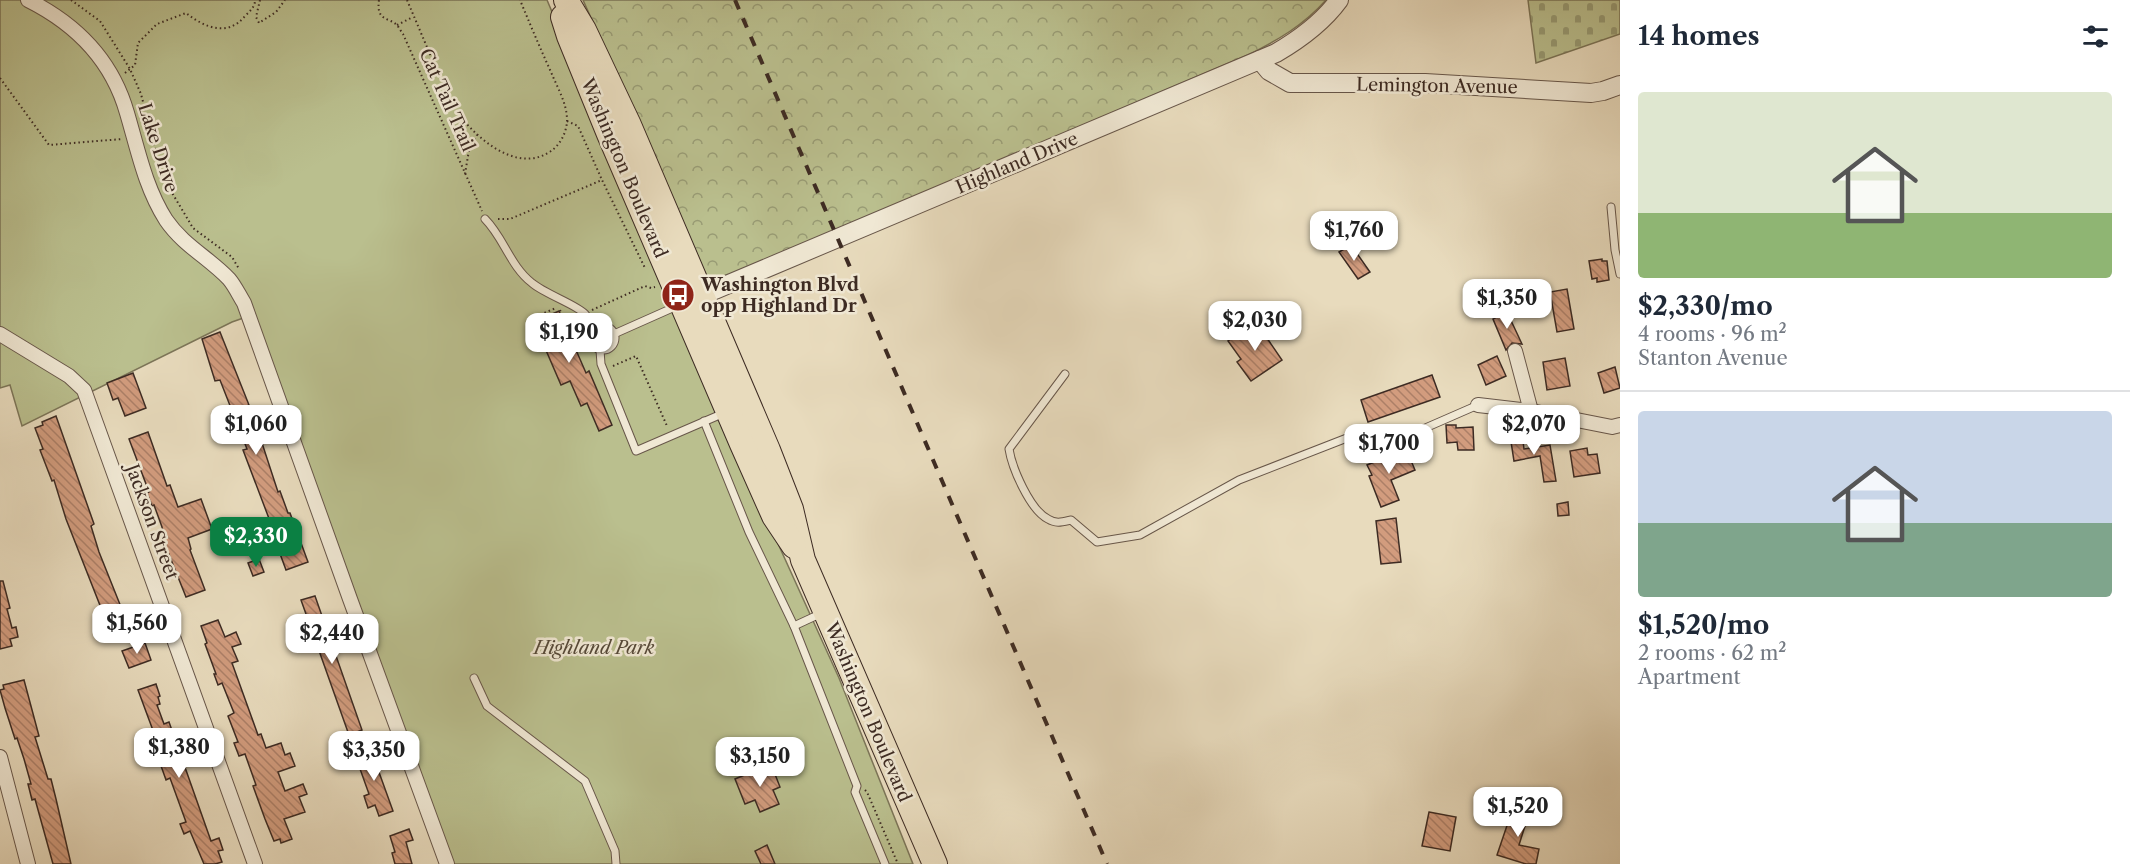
<!DOCTYPE html>
<meta charset="utf-8">
<style>
:root{--surface:#fff;--page:#f6f6f7;--text:#1f2937;--muted:#747a83;--line:#e0e1e3;--accent:#0b8043}
body{margin:0;font-family:"Libre Caslon Text",serif;background:var(--page);color:var(--text);height:100vh;display:flex;flex-direction:column;font-size:22px;white-space:nowrap}
*{box-sizing:border-box;margin:0}
p{font-size:20px;color:var(--muted)}
.icon{flex:none;width:33px;height:33px;fill:none;stroke:currentColor;stroke-width:2;stroke-linecap:round;stroke-linejoin:round}
.map{position:relative;flex:1;overflow:hidden}
.details{display:flex;flex-direction:column;background:var(--surface);width:510px}
.details>*{flex:none}
.price{position:absolute;translate:-50% -51px;padding:0 14px;border-radius:12px;background:#fff;color:#222;font-size:20px;line-height:39px;filter:drop-shadow(0 2px 3px #0008)}
.price::after{content:'';position:absolute;left:50%;top:36px;width:18px;height:14px;margin-left:-9px;background:inherit;clip-path:polygon(0 0,100% 0,50% 100%)}
.price.current{background:var(--accent);color:#fff}
ul{padding:0;list-style:none}
li{display:grid;align-content:center;gap:12px;height:318px;padding:0 18px}
li+li{border-top:2px solid var(--line)}
li span{display:grid;place-items:center;height:186px;border-radius:6px;color:#555}
li>.icon{margin-inline-start:auto}
span .icon{width:108px;height:108px;fill:#fffc;stroke-width:1}
li b{font-size:26px}
h2{display:flex;justify-content:space-between;align-items:center;height:72px;padding:0 18px;font-size:26px}
main{display:flex;flex:1;min-height:0}
.map>svg:first-child{display:block}
.green{fill:#babf8e;stroke:#7c7558;stroke-width:1.5}
.forest{fill:url(#forest-crowns);stroke:#7c7558;stroke-width:1.5}
.cemetery{fill:url(#cemetery-stones);stroke:#7c7558;stroke-width:1.5}
.building{fill:url(#building-back-hatch);stroke:#3d2b23;stroke-width:1.5}
.lines{fill:none;stroke-linecap:round;stroke-linejoin:round}
.service-casing{stroke:#68574a;stroke-width:9}
.minor-casing{stroke:#68574a;stroke-width:16}
.tertiary-casing{stroke:#68574a;stroke-width:20}
.trunk-casing{stroke:#3d2b23;stroke-width:26}
.path{stroke:#3d2b23;stroke-width:2;stroke-dasharray:1.5 3;stroke-linecap:butt}
.service{stroke:#f0e8d4;stroke-width:7}
.minor{stroke:#f0e8d4;stroke-width:14}
.tertiary{stroke:#f0e8d4;stroke-width:18}
.trunk{stroke:#e8dbbd;stroke-width:24}
.rail{stroke:#3d2b23;stroke-width:4;stroke-dasharray:10 10;stroke-linecap:butt}
.labels{text-anchor:middle;dominant-baseline:central;stroke-width:5;stroke-linejoin:round;paint-order:stroke}
.street-label{font-size:18px;fill:#3d2b23;stroke:#f0e8d4}
.poi-label{font-size:18px;font-weight:bold;fill:#3d2b23;stroke:#f0e8d4;text-anchor:start}
.park-label{font-size:18px;font-style:italic;fill:#564938;stroke:#f0e8d4}
</style>
<main>
<div class="map">
<svg width="1620" height="864" viewBox="0 0 1620 864">
<defs>
<pattern id="forest-crowns" width="20" height="18" patternUnits="userSpaceOnUse" patternTransform="scale(1.5)"><rect width="20" height="18" fill="#babf8e"/><path d="M2 6a3 3 0 1 1 6 0M12 15a3 3 0 1 1 6 0" fill="none" stroke="#989b74"/></pattern>
<pattern id="cemetery-stones" width="16" height="16" patternUnits="userSpaceOnUse" patternTransform="scale(1.5)"><rect width="16" height="16" fill="#babf8e"/><path d="M2 7V4a2 2 0 0 1 4 0v3zM10 15v-3a2 2 0 0 1 4 0v3z" fill="#989b74"/></pattern>
<pattern id="building-back-hatch" width="6" height="6" patternUnits="userSpaceOnUse" patternTransform="scale(1.5)"><rect width="6" height="6" fill="#d29c7e"/><path d="M-1 5l2 2M0 0l6 6M5-1l2 2" fill="none" stroke="#ac7f67"/></pattern>
</defs>
<rect width="100%" height="100%" fill="#e8dbbd"/>
<filter id="stains"><feTurbulence type="fractalNoise" baseFrequency=".00333" numOctaves="4"/><feColorMatrix values="0 0 0 0 .2 0 0 0 0 .09 0 0 0 0 .02 0 0 0 .5 -.17"/></filter>
<radialGradient id="worn" r=".72"><stop offset=".6" stop-color="#630" stop-opacity="0"/><stop offset="1" stop-color="#630" stop-opacity=".3"/></radialGradient>
<!-- green -->
<polygon class="green" points="0,0 547,0 755,493 839,678 913,864 447,864 249,316 232,322 22,426 10,385 0,388"/>
<!-- forest -->
<path class="forest" d="M583,0H1326C1304,25 1278,40 1248,55L723,278H710L706,275Z"/>
<!-- cemetery -->
<polygon class="cemetery" points="1528,0 1620,0 1620,34 1536,63"/>
<!-- building -->
<g class="building">
<polygon points="1351,245 1370,272 1358,279 1339,252"/>
<polygon points="1602,259 1602,261 1607,261 1609,280 1597,282 1597,278 1592,279 1589,261"/>
<polygon points="1567,289 1574,329 1557,332 1550,292"/>
<polygon points="559,311 586,373 589,371 612,425 599,431 587,403 581,406 570,381 561,385 545,348 537,351 528,330 536,327 534,322"/>
<polygon points="1507,312 1522,344 1512,343 1506,350 1493,319"/>
<polygon points="1256,322 1282,360 1251,381 1237,362 1241,359 1228,341"/>
<polygon points="220,332 249,405 244,407 258,445 262,443 278,492 280,491 288,513 290,513 308,562 286,570 279,551 273,553 269,540 276,537 243,450 247,449 220,380 215,381 202,339"/>
<polygon points="1497,356 1506,376 1486,385 1478,365"/>
<polygon points="1565,358 1570,386 1547,390 1543,362"/>
<polygon points="1615,367 1620,388 1604,393 1598,373"/>
<polygon points="133,373 146,408 125,416 118,398 113,400 107,383"/>
<polygon points="1432,375 1440,397 1368,422 1361,400"/>
<polygon points="56,416 94,524 91,526 99,552 123,612 105,618 66,519 54,480 52,481 40,450 43,449 35,428 43,425 42,422"/>
<polygon points="1446,425 1456,425 1456,428 1473,427 1474,450 1458,450 1457,442 1447,443"/>
<polygon points="148,432 167,486 170,485 178,507 201,499 212,529 188,538 191,549 190,550 205,590 186,597 166,547 162,527 154,505 152,506 147,493 149,492 129,439"/>
<polygon points="1522,433 1524,449 1550,445 1556,481 1544,482 1540,456 1514,461 1510,435"/>
<polygon points="1587,448 1588,455 1597,454 1600,473 1574,477 1570,451"/>
<polygon points="1406,449 1415,470 1391,480 1399,500 1381,507 1369,476 1372,475 1367,465"/>
<polygon points="1568,502 1569,515 1558,516 1557,504"/>
<polygon points="1396,518 1401,562 1381,564 1376,521"/>
<polygon points="259,559 264,572 253,576 248,563"/>
<polygon points="0,581 3,581 10,608 7,609 12,628 16,627 18,637 10,639 12,646 0,649"/>
<polygon points="315,596 362,730 349,735 301,600"/>
<polygon points="218,620 225,637 236,632 241,644 232,647 238,661 232,663 258,735 261,734 266,748 281,743 285,755 290,753 295,766 278,772 285,791 303,784 307,794 299,797 305,812 284,819 292,839 281,843 280,839 274,841 265,819 253,786 256,785 245,754 239,756 234,743 238,742 228,716 234,713 222,683 218,685 214,674 216,674 205,644 207,643 201,626"/>
<polygon points="145,643 151,660 129,668 122,651"/>
<polygon points="24,680 39,736 35,737 48,779 51,779 56,799 71,864 53,864 35,799 32,800 28,784 31,784 24,759 17,738 15,739 5,708 0,690 4,689 3,685"/>
<polygon points="156,684 160,696 158,697 160,704 157,705 164,724 169,722 211,841 219,838 223,850 218,851 222,862 215,864 204,864 190,831 184,834 180,824 186,822 170,778 166,780 154,746 158,744 138,690"/>
<polygon points="367,739 393,811 379,816 375,805 368,808 364,796 369,794 359,766 366,764 358,742"/>
<polygon points="771,764 780,787 773,790 779,804 760,812 755,800 745,804 735,779"/>
<polygon points="1515,802 1531,807 1519,845 1539,849 1536,864 1526,864 1497,855"/>
<polygon points="1429,812 1456,817 1450,851 1422,846"/>
<polygon points="409,829 413,840 406,842 412,864 395,864 392,853 395,852 390,836"/>
<polygon points="767,845 775,864 761,864 755,851"/>
</g>
<g class="lines">
<defs>
<g id="service">
<polyline points="1611,207 1615,250 1620,274"/>
<path d="M485,219C504,238 510,266 532,283C545,294 577,305 585,314C589,318 591,325 594,330"/>
<circle cx="603" cy="338" r="12"/>
<polyline points="614,334 677,306"/>
<polyline points="600,350 601,364 636,451 724,413"/>
<path d="M1065,374L1009,449C1012,468 1030,510 1048,519C1056,524 1062,522 1071,520L1097,542L1140,535L1239,480L1352,436L1357,452L1423,429L1478,405"/>
<polyline points="704,421 749,532 794,626 857,786 855,792 885,864"/>
<polyline points="794,626 822,613"/>
<polyline points="474,678 487,706 585,781 615,851 616,864"/>
</g>
<g id="minor">
<path d="M28,0C76,24 112,60 127,113C138,150 145,187 166,220C183,245 209,258 229,279C235,286 239,295 244,303L350,599L447,864"/>
<polyline points="0,334 69,376 84,390 255,864"/>
<polyline points="1515,351 1531,411"/>
<polyline points="1478,405 1531,411 1612,427 1620,425"/>
<polyline points="0,757 28,864"/>
</g>
<g id="tertiary">
<polyline points="1260,60 1269,71 1290,83 1425,83 1591,93 1603,91 1620,85"/>
<path d="M691,300L1276,53C1300,39 1323,22 1339,0"/>
</g>
<g id="trunk">
<polyline points="566,0 584,30 629,125 768,450 791,509 803,560 935,864"/>
<polyline points="563,17 569,36 609,134 742,444 774,516 794,546"/>
</g>
</defs>
<!-- service casing -->
<use href="#service" class="service-casing"/>
<!-- minor casing -->
<use href="#minor" class="minor-casing"/>
<!-- tertiary casing -->
<use href="#tertiary" class="tertiary-casing"/>
<!-- trunk casing -->
<use href="#trunk" class="trunk-casing"/>
<!-- path -->
<g class="path">
<polyline points="71,0 100,21 130,69 141,94 162,176 193,228 232,257 239,269"/>
<polyline points="260,0 256,17 259,23 276,12 285,0"/>
<path d="M379,0C376,21 388,17 397,25C398,26 402,33 403,34L482,211"/>
<path d="M407,0L452,106C472,134 515,176 551,151C560,145 567,132 567,120C567,103 557,87 551,72C540,48 530,24 520,0"/>
<polyline points="397,25 413,17"/>
<path d="M125,73L135,65L138,43L157,24L186,13C205,28 228,37 245,16C250,11 255,7 255,0"/>
<polyline points="0,78 49,145 122,139"/>
<polyline points="567,121 578,126 602,180"/>
<polyline points="465,174 469,150 477,135"/>
<polyline points="498,219 510,219 602,180 645,268"/>
<polyline points="560,310 566,325 578,322"/>
<polyline points="592,310 645,286 651,288 655,287"/>
<polyline points="532,318 556,308"/>
<polyline points="613,366 636,356 667,426"/>
<polyline points="865,790 867,792 898,864"/>
</g>
<!-- service -->
<use href="#service" class="service"/>
<!-- minor -->
<use href="#minor" class="minor"/>
<!-- tertiary -->
<use href="#tertiary" class="tertiary"/>
<!-- trunk -->
<use href="#trunk" class="trunk"/>
<!-- rail -->
<polyline class="rail" points="735,0 1107,864"/>
</g>
<!-- icons -->
<defs>
<symbol id="bus-disc" viewBox="-11 -11 22 22"><circle r="9.5" fill="#8f2418" stroke="#f0e8d4"/><path d="M-5-6H5V4H4V6H2V4H-2V6H-4V4H-5ZM-3.5-4V0h7V-4ZM-3.5 1.2v1.5H-2V1.2ZM2 1.2v1.5H3.5V1.2Z" fill="#fff"/></symbol>
</defs>
<g fill-rule="evenodd">
<use href="#bus-disc" x="659" y="276" width="38" height="38"/>
</g>
<g class="labels">
<!-- street labels -->
<g class="street-label">
<text transform="translate(1437 86) rotate(1)">Lemington Avenue</text>
<text transform="translate(447 100) rotate(66)">Cat Tail Trail</text>
<text transform="translate(158 148) rotate(72)">Lake Drive</text>
<text transform="translate(1017 163) rotate(-23)">Highland Drive</text>
<text transform="translate(624 168) rotate(67)">Washington Boulevard</text>
<text transform="translate(152 522) rotate(70)">Jackson Street</text>
<text transform="translate(868 712) rotate(67)">Washington Boulevard</text>
</g>
<!-- poi labels -->
<g class="poi-label">
<text x="701" y="285">Washington Blvd<tspan x="701" dy="21">opp Highland Dr</tspan></text>
</g>
<!-- park labels -->
<g class="park-label">
<text x="594" y="648">Highland Park</text>
</g>
</g>
<rect width="100%" height="100%" filter="url(#stains)"/>
<rect width="100%" height="100%" fill="url(#worn)"/>
</svg>
<b class="price" style="left:1354px;top:262px">$1,760</b>
<b class="price" style="left:1507px;top:330px">$1,350</b>
<b class="price" style="left:1255px;top:352px">$2,030</b>
<b class="price" style="left:569px;top:364px">$1,190</b>
<b class="price" style="left:256px;top:456px">$1,060</b>
<b class="price" style="left:1534px;top:456px">$2,070</b>
<b class="price" style="left:1389px;top:475px">$1,700</b>
<b class="price current" style="left:256px;top:568px">$2,330</b>
<b class="price" style="left:137px;top:655px">$1,560</b>
<b class="price" style="left:332px;top:665px">$2,440</b>
<b class="price" style="left:179px;top:779px">$1,380</b>
<b class="price" style="left:374px;top:782px">$3,350</b>
<b class="price" style="left:760px;top:788px">$3,150</b>
<b class="price" style="left:1518px;top:838px">$1,520</b>
</div>
<section class="details">
<h2>14 homes<svg class="icon" aria-label="filters" viewBox="0 0 24 24"><path d="M4 7h16M4 17h16"/><circle cx="9" cy="7" r="2"/><circle cx="15" cy="17" r="2"/></svg></h2>
<ul>
<li><span style="background:linear-gradient(#dfe7d0 65%,#8fb573 0)"><svg class="icon" aria-label="home" viewBox="0 0 24 24"><path d="M3 11l9-7 9 7M6 9v11h12V9"/></svg></span><div><b>$2,330/mo</b><p>4 rooms · 96 m²</p><p>Stanton Avenue</p></div></li>
<li><span style="background:linear-gradient(#c9d6e8 60%,#7fa58c 0)"><svg class="icon" aria-label="home" viewBox="0 0 24 24"><path d="M3 11l9-7 9 7M6 9v11h12V9"/></svg></span><div><b>$1,520/mo</b><p>2 rooms · 62 m²</p><p>Apartment</p></div></li>
</ul>
</section>
</main>
